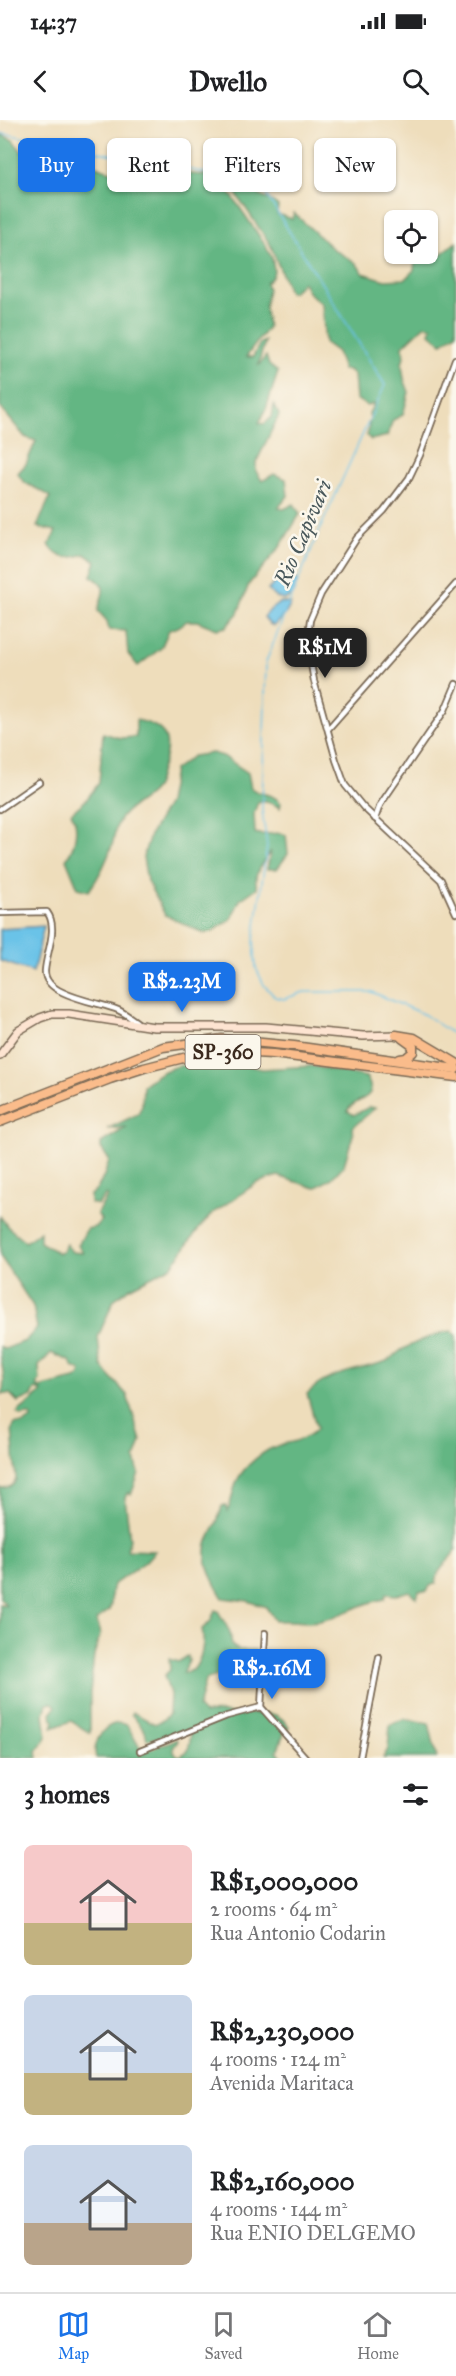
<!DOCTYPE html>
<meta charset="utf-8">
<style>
:root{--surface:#fff;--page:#f2f2f2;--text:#202124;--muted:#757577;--line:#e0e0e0;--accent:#1a73e8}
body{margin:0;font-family:"IM FELL Great Primer",serif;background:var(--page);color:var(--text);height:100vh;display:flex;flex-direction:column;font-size:22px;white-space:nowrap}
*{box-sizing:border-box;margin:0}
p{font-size:20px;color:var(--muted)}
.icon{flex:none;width:33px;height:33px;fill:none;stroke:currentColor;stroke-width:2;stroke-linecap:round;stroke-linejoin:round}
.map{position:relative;height:1638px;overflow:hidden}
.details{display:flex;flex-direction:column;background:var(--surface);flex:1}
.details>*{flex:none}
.guide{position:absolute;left:18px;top:18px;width:420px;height:54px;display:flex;gap:12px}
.buttons{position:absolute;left:384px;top:90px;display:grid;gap:12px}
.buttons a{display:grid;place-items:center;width:54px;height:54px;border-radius:9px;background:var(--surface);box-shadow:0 2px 4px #0004;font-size:30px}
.price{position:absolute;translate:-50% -51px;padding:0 14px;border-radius:12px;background:var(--accent);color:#fff;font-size:20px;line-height:39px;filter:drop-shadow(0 2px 3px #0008)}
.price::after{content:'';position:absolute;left:50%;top:36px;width:18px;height:14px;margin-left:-9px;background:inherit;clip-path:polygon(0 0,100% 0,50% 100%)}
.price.selected{background:#222;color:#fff}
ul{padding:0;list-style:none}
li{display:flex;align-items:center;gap:18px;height:150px;padding:0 24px}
li span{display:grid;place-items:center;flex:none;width:168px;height:120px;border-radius:9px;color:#555}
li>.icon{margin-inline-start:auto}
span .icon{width:72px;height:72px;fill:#fffc;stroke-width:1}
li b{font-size:26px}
h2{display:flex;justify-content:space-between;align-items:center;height:72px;padding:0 24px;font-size:26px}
.chip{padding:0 21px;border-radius:9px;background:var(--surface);box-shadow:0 2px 4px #0004;font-size:21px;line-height:54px}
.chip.selected{background:var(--accent);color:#fff}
.status{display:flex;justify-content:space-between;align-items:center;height:42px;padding:0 30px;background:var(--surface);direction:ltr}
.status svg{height:16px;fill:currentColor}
header{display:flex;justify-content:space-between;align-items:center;height:78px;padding:0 24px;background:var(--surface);font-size:27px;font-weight:700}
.dock{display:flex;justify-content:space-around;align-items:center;height:84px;border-top:2px solid var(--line);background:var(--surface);font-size:16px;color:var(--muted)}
.dock a{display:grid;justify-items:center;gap:3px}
.dock .selected{color:var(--accent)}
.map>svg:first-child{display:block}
.forest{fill:#63b683;stroke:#4f7050;stroke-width:1.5;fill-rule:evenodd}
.water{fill:#6bc3e8;stroke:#537683;stroke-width:1.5}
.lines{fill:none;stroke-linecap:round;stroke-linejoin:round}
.stream{stroke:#6bc3e8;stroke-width:1.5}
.street-casing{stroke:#7a6955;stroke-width:8}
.secondary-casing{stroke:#7a6955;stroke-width:10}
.highway-casing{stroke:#7a6955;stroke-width:11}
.street{stroke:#fff;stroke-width:4.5}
.secondary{stroke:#fde4d1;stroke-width:7}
.highway{stroke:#fabc8b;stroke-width:8}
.labels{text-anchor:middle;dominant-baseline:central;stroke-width:5;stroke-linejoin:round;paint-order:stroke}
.shield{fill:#fbf7ec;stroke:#75685c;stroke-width:1.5}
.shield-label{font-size:20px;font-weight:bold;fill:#3b2a1e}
.water-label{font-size:22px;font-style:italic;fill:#49585b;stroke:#fbf7ec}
</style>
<div class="status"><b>14:37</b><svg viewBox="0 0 49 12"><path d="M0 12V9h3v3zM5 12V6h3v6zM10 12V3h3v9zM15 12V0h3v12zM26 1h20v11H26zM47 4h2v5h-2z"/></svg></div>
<header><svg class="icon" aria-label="back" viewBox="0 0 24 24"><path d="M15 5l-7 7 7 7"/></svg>Dwello<svg class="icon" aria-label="search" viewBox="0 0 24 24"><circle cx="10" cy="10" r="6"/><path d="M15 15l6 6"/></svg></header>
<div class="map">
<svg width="456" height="1638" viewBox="0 0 456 1638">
<rect width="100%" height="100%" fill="#fbf7ec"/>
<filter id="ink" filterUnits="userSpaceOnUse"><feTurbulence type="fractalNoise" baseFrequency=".0167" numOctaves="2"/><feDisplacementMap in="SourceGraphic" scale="12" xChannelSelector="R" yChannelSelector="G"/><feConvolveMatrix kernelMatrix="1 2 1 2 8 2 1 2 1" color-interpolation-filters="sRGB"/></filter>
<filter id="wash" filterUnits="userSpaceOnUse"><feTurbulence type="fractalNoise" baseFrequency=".008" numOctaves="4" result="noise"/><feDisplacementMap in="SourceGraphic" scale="24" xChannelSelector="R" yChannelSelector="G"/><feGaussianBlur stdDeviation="1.35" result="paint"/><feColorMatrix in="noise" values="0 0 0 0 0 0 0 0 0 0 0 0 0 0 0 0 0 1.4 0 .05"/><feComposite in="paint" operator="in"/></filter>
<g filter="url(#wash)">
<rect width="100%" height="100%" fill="#edb"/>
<!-- forest -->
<g class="forest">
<path d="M0,14L13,20L22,32C36,28 44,27 55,37V43L58,45L79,40L107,50L135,56L170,53L208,55L217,60L232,76L264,123L272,138L274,150L273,156L266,163L268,169L265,187L268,207L246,237H253L260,223L265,221L258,246L266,236L269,245L278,252L266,289L259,303L264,304L272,297L274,284L279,295L256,343V351L262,361L274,354L286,359L288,376L278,388L284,389L294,384L300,394L280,427L249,464L238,493L226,507L217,509L197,501H187L178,507L169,510L161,528L138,546L128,534L126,511L109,510L107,501L98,491C101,474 111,467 91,456L96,441L85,434C68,439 60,441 49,425L56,411L37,407L50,377C40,367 24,368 18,353L26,344L36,321L25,317L0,287Z"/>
<path d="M231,58C244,60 251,69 261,76C267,80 273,80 278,86L277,94L292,99L294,93L295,94L333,129L356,143L363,153L385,160L405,159L414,150L415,141L436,138L456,122V213L442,223L430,213L432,207L425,205L403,226L404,236L402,244L404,259L409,272L403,295L393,300L387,316L371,320L367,316L370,298L369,293L374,284L367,286L356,279L354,255L349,250H343L337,232L325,223L322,184L308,172L303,162L293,172H289L270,124L232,68L229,61Z"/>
<path d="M136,600C169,606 172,622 161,650C159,656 158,663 155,668C145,682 125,687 118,703C114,710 115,718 112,725C107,741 98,758 89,771L78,768L66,739C75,728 80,705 71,693L86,680L99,663L103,613L120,618L136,617Z"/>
<path d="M212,633L223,636L248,653L251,668C262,677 270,671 281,683L280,688C273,684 266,678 258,682L254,693L255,713C264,717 277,710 286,715L288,734L277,749H267L271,731C263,743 252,753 257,768L240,780L231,799L212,812L203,813L165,795L147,761L143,737L150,715L168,683L174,650L193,636Z"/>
<path d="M216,943H237L262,949L312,946L366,957C381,981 356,976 347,991L354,995L369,987L375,988L352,1008L353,1015L344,1045L332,1058L315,1068L278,1056L257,1063L213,1093L200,1107L172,1146L129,1168L114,1180L98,1217L100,1237L102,1246L108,1254L127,1275L141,1321L135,1339L139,1353L131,1375L128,1372L125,1378L130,1419L127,1430L155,1431L145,1442L113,1465C109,1473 114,1483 109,1490C106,1494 100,1496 97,1500L100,1515L94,1535L90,1573V1613L71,1601L52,1608L54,1601L51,1593L56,1587L53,1583L47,1584L44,1594L47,1617L37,1631L38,1638H0V1484L6,1485L0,1478V1368C9,1367 13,1368 16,1359L12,1309L15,1304H24L31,1299L30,1295L21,1296L17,1293C25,1285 36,1280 42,1271L36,1269L32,1276L18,1282L10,1274H2C7,1257 0,1244 0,1226L5,1229L25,1221L37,1208L33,1186L0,1136V1096L8,1107L26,1122L40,1111V1122L58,1133L62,1132L66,1124L72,1132L83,1133L78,1125L87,1109L95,1107L101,1100L97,1093L108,1076L106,1074L98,1085L90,1083V1075C101,1068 106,1052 109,1040L101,1028V1023L127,1007L107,1009L138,994L142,985L143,965C156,955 171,945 188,945C200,945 205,948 216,943ZM51,1233L70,1241L73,1247L81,1251L79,1256L75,1259L39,1268L37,1265L40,1260L39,1246Z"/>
<path d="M452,1211L456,1216V1430L438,1453L436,1463L430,1466L427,1471H419L417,1478L409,1471L396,1475L386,1474L385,1479C364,1482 347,1493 327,1499C310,1505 292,1499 275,1501L266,1487L248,1481L223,1478C213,1463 201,1439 208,1421C214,1409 219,1400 222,1386L225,1385L228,1391C231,1382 233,1372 236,1363C243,1346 266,1328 283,1324C295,1322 308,1318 317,1309L307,1274C328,1252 357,1251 384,1242C390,1240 395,1235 400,1231C411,1224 439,1212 452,1211Z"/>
<path d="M215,1490L218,1491L230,1512L232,1526L239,1530H255L259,1536C251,1560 225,1550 205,1560L198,1588L204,1594C221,1590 227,1595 242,1594C261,1594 277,1588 289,1607L285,1611L277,1631L282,1638H96C91,1620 108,1597 127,1605L140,1628H153L177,1619L178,1621L173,1628L175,1634L180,1636L188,1631L191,1615L189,1612L147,1620L145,1611L131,1594L132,1592L155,1604L163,1600L169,1594L170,1574L164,1556L170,1550L169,1539L178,1542L188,1536L189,1541L183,1553L193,1550C202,1540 205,1521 202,1509L210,1502Z"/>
<polygon points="403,1599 429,1603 437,1638 383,1638 388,1629 390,1605"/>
</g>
<!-- water -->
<g class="water">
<polygon points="281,456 298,460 292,476 284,480 277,478 268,470"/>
<polygon points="281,482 291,484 286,493 274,506 269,504 264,497 271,489"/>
<polygon points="44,806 33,852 0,841 0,809"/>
</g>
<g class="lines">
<!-- stream -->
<g class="stream">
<polyline points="0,13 259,63 385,265 319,411 289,483"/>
<polyline points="285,493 266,542 262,690 267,726 254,820 256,848 264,865 275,877 284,879 304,872 372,872 425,895 456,916"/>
</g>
</g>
</g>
<g filter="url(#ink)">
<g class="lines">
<defs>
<g id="street">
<polyline points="455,239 420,335 409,358 384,391 357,418 321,474 310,500 307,521 314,561 336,640 345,665 363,687 441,760 456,793"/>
<polyline points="328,609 456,464"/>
<polyline points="0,689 39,662"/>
<polyline points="375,699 380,685 445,590 456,564"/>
<path d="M0,793L47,792C59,808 46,833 45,851C44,876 99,882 118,890C125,893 131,898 138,903"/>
<polyline points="265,1513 261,1587 306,1638"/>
<polyline points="140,1631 227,1596 261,1587"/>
<polyline points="360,1638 379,1537"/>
</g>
<polyline id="secondary" points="0,935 18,911 40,898 52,894 69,894 154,907 266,907 363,916 396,915"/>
<g id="highway">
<polyline points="396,915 414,918 456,943"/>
<polyline points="400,939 406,938 413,932 413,926 402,918"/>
<polyline points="0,991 163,927 222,919 294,926 456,949"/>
<polyline points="0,1002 110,959 144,948 211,931 273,934 456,957"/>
</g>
</defs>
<!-- street casing -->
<use href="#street" class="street-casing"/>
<!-- secondary casing -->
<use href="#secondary" class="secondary-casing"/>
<!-- highway casing -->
<use href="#highway" class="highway-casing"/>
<!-- street -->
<use href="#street" class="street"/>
<!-- secondary -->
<use href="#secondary" class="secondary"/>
<!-- highway -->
<use href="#highway" class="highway"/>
</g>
</g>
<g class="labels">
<!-- shield labels -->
<rect class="shield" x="185.5" y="915" width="75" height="34" rx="4.5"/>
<g class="shield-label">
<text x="223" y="932">SP-360</text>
</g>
<!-- water labels -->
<g class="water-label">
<text transform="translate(303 413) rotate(-67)">Rio Capivari</text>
</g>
</g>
</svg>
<div class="buttons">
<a><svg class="icon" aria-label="locate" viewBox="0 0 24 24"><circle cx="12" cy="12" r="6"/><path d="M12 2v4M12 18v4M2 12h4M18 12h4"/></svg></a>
</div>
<b class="price selected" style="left:325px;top:559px">R$1M</b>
<b class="price" style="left:182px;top:893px">R$2.23M</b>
<b class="price" style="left:272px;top:1580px">R$2.16M</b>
<div class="guide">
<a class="chip selected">Buy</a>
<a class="chip">Rent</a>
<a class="chip">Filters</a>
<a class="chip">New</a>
</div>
</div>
<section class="details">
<h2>3 homes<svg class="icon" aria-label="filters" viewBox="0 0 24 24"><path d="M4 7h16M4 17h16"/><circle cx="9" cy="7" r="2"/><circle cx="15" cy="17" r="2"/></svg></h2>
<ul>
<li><span style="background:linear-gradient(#f6c9c9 65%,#c2b280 0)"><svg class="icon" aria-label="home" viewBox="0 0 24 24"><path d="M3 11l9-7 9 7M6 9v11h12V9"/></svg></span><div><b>R$1,000,000</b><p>2 rooms · 64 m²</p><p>Rua Antonio Codarin</p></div></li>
<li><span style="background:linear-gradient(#c9d6e8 65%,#c2b280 0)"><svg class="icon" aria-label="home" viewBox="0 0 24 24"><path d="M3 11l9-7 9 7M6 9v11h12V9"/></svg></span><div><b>R$2,230,000</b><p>4 rooms · 124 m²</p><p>Avenida Maritaca</p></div></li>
<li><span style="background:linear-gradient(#c9d6e8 65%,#b9a48a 0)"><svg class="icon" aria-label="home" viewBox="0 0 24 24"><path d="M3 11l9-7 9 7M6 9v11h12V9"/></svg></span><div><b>R$2,160,000</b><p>4 rooms · 144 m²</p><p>Rua ENIO DELGEMO</p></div></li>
</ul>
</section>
<nav class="dock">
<a class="selected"><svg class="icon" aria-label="map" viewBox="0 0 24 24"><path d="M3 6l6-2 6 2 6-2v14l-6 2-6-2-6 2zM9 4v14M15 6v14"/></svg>Map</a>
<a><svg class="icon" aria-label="saved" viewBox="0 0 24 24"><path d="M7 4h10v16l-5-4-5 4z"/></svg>Saved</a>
<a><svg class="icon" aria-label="home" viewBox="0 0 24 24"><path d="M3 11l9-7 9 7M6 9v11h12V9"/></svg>Home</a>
</nav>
